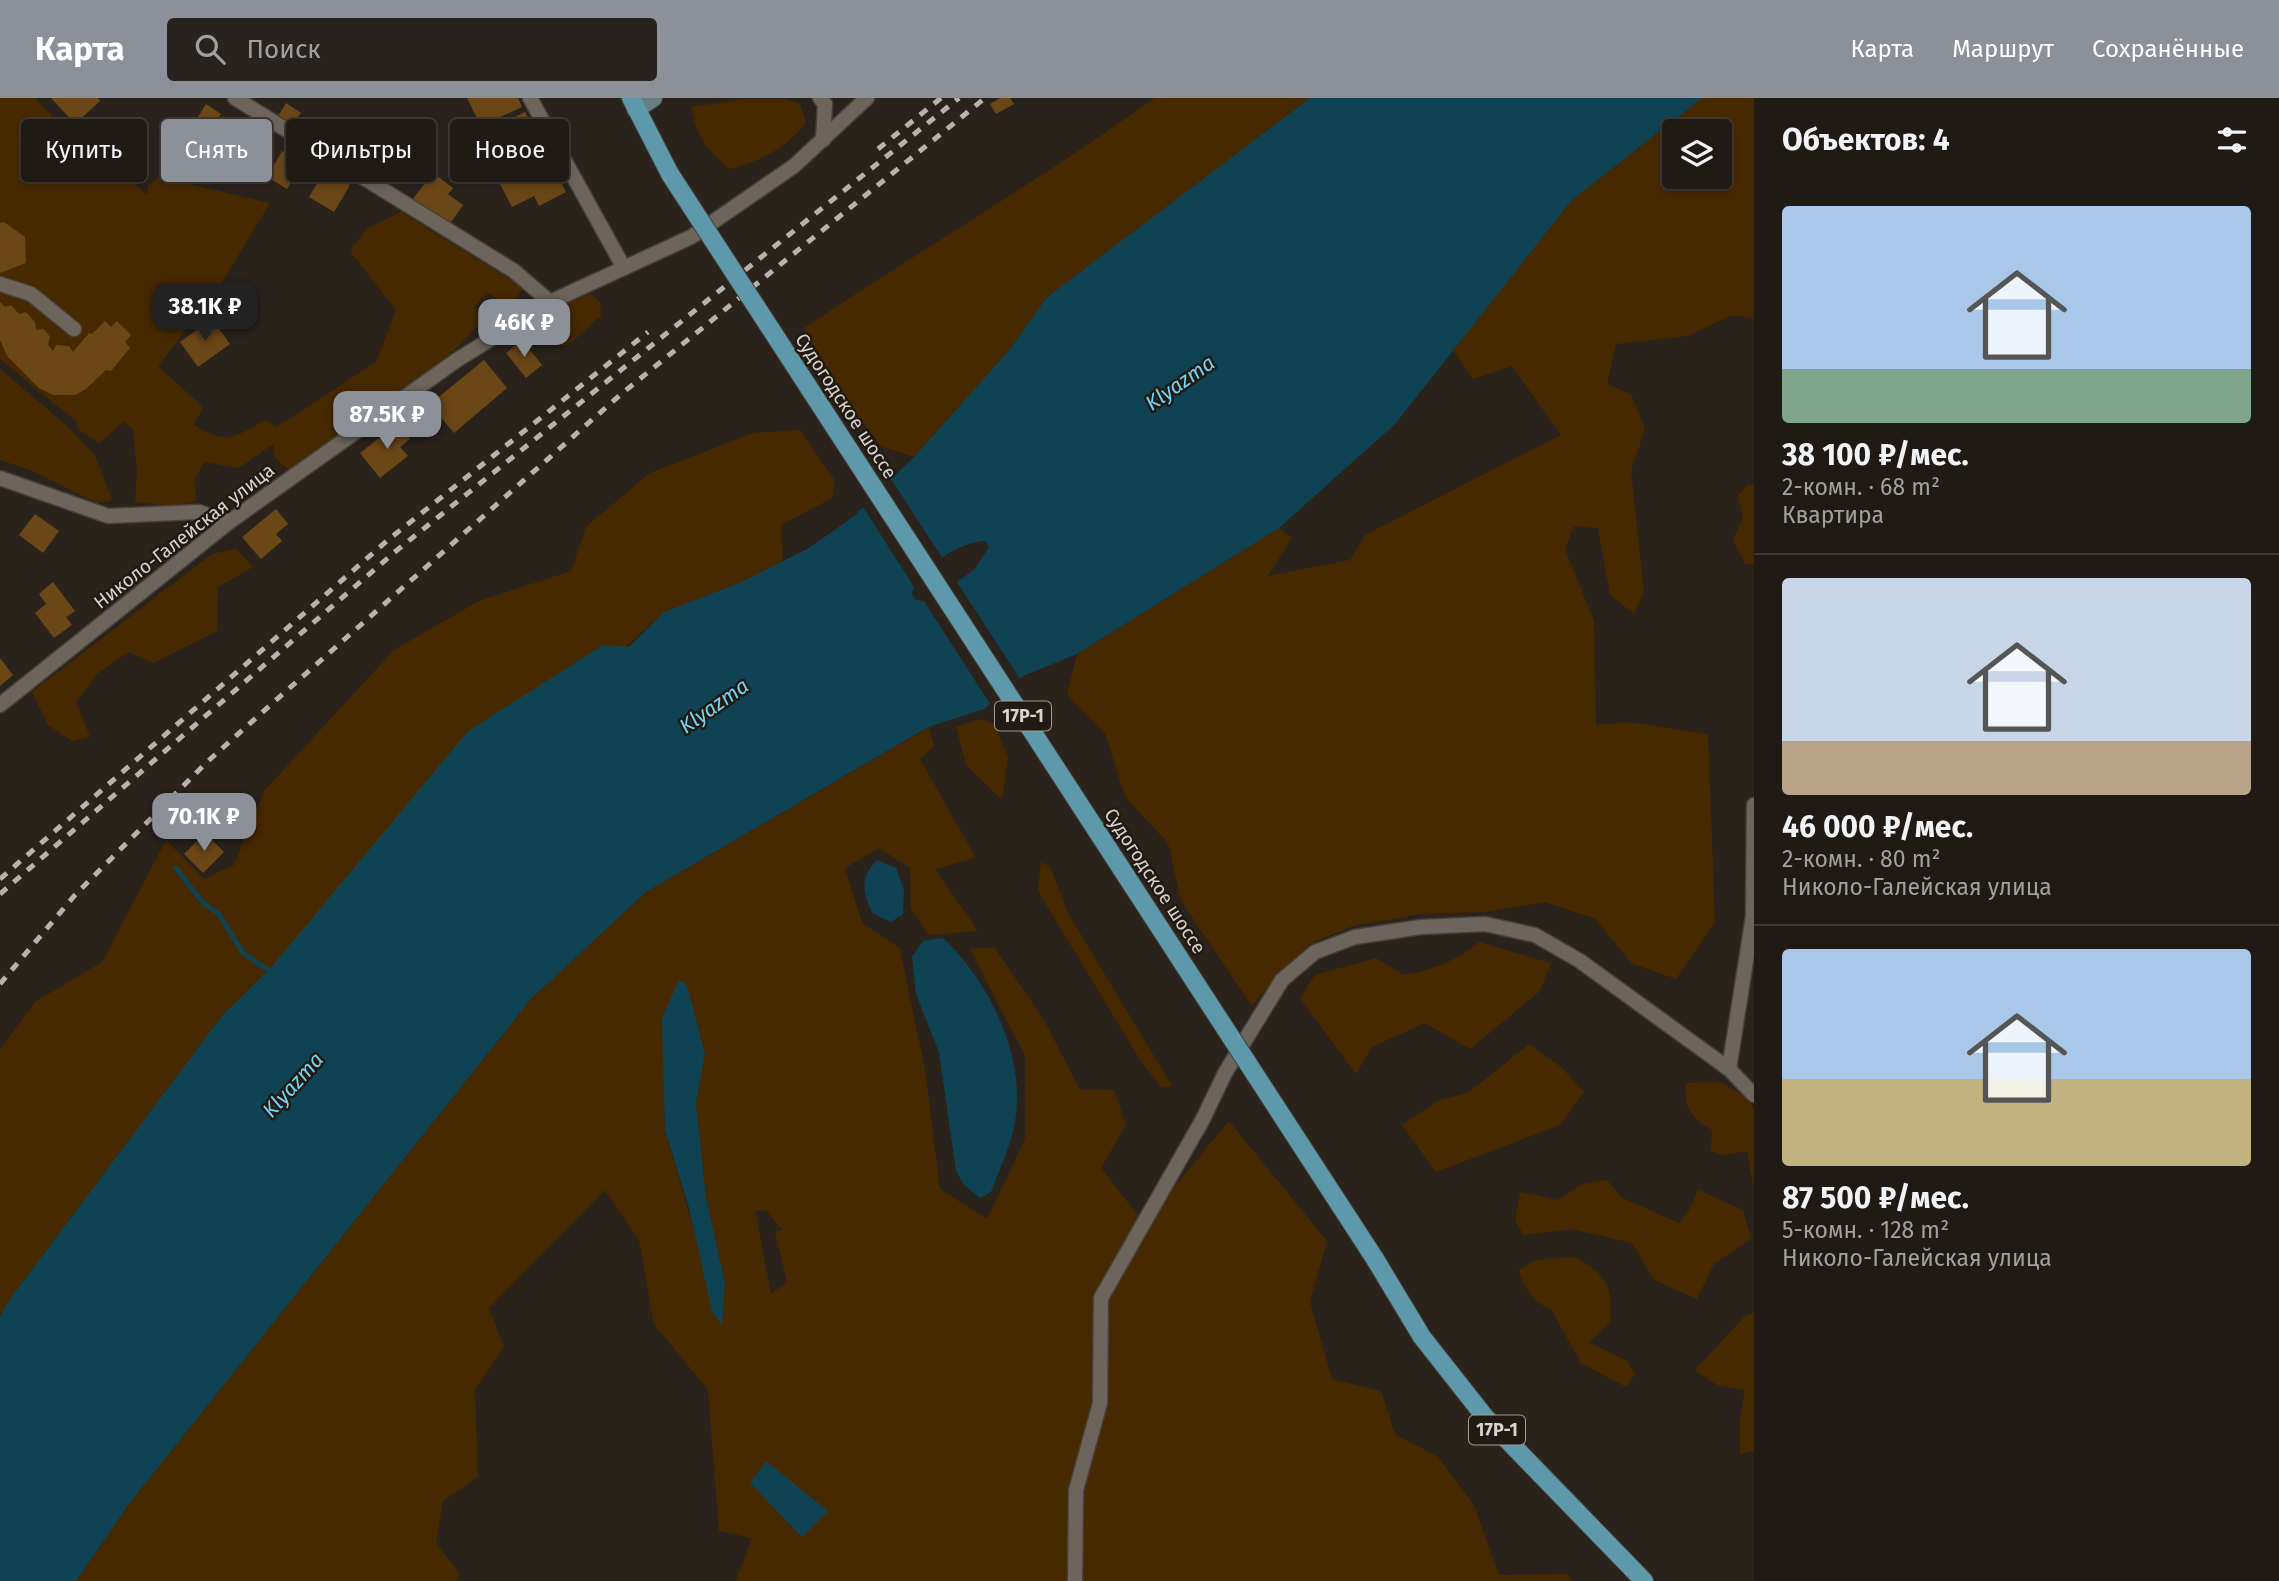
<!DOCTYPE html>
<html lang="ru">
<meta charset="utf-8">
<style>
:root{--surface:#201a15;--page:#28231e;--text:#f1f3f6;--muted:#a2a1a0;--line:#3d3834;--accent:#8c9099}
body{margin:0;font-family:"Fira Sans",sans-serif;background:var(--page);color:var(--text);height:100vh;display:flex;flex-direction:column;font-size:26px;white-space:nowrap}
*{box-sizing:border-box;margin:0}
p{font-size:23px;color:var(--muted)}
.icon{flex:none;width:38px;height:38px;fill:none;stroke:currentColor;stroke-width:2;stroke-linecap:round;stroke-linejoin:round}
.map{position:relative;flex:1;overflow:hidden}
.drawer{display:flex;flex-direction:column;background:var(--surface);width:525px}
.drawer>*{flex:none}
.top-card{position:absolute;left:21px;top:21px;width:665px;height:63px;display:flex;gap:14px}
.buttons{position:absolute;left:1662px;top:21px;display:grid;gap:14px}
.buttons a{display:grid;place-items:center;width:70px;height:70px;border-radius:7px;background:var(--surface);box-shadow:0 4px 10px #0003,0 0 0 2px var(--line);font-size:35px}
.price{position:absolute;translate:-50% -60px;padding:0 16px;border-radius:14px;background:var(--accent);color:#fff;font-size:23px;line-height:46px;filter:drop-shadow(0 2px 4px #0008)}
.price::after{content:'';position:absolute;left:50%;top:42px;width:21px;height:16px;margin-left:-10px;background:inherit;clip-path:polygon(0 0,100% 0,50% 100%)}
.price.current{background:#222;color:#fff}
ul{padding:0;list-style:none}
li{display:grid;align-content:center;gap:14px;height:371px;padding:0 28px}
li+li{border-top:2px solid var(--line)}
li span{display:grid;place-items:center;height:217px;border-radius:7px;color:#555}
li>.icon{margin-inline-start:auto}
span .icon{width:126px;height:126px;fill:#fffc;stroke-width:1}
li b{font-size:30px}
h2{display:flex;justify-content:space-between;align-items:center;height:84px;padding:0 28px;font-size:30px}
.tag{padding:0 24px;border-radius:7px;background:var(--surface);box-shadow:0 4px 10px #0003,0 0 0 2px var(--line);font-size:24px;line-height:63px}
.tag.current{background:var(--accent);color:#fff}
header{display:flex;align-items:center;gap:42px;box-sizing:border-box;height:98px;padding:0 35px;background:var(--accent);color:#fff}
header strong{font-size:33px}
nav{display:flex;gap:38px;margin-inline-start:auto;font-size:24px}
.search{width:490px;height:63px;background:var(--page);display:flex;align-items:center;gap:18px;box-sizing:border-box;padding:0 24px;border-radius:7px;color:var(--muted);font-size:26px}
main{display:flex;flex:1;min-height:0}
.map>svg:first-child{display:block}
.green{fill:#472900;fill-rule:evenodd}
.water{fill:#0f4353;fill-rule:evenodd}
.pier{fill:#2a231c}
.lines{fill:none;stroke-linecap:round;stroke-linejoin:round}
.stream{stroke:#0f4353;stroke-width:5}
.building{fill:#6b4617}
.street-casing{stroke:#46403a;stroke-width:17}
.secondary-casing{stroke:#46403a;stroke-width:20}
.primary-casing{stroke:#46403a;stroke-width:20}
.street{stroke:#6d655c;stroke-width:14}
.secondary{stroke:#657f83;stroke-width:18}
.primary{stroke:#5d99ab;stroke-width:18}
.rail{stroke:#b7b2ad;stroke-width:5;stroke-dasharray:9 9;stroke-linecap:butt}
.primary-bridge-casing{stroke:#46403a;stroke-width:20;stroke-linecap:butt}
.primary-bridge{stroke:#5d99ab;stroke-width:18}
.labels{text-anchor:middle;dominant-baseline:central;stroke-width:5;stroke-linejoin:round;paint-order:stroke}
.shield{fill:#211a13;stroke:#a09c96;stroke-width:2}
.shield-label{font-size:18px;font-weight:bold;fill:#d7d3ce}
.street-label{font-size:19px;fill:#d7d3ce;stroke:#211a13}
.water-label{font-size:21px;font-style:italic;fill:#73d3f6;stroke:#211a13}
</style>
<header>
<strong>Карта</strong>
<div class="search"><svg class="icon" aria-label="search" viewBox="0 0 24 24"><circle cx="10" cy="10" r="6"/><path d="M15 15l6 6"/></svg>Поиск</div>
<nav><a>Карта</a><a>Маршрут</a><a>Сохранённые</a></nav>
</header>
<main>
<div class="map">
<svg width="1754" height="1483" viewBox="0 0 1754 1483">
<rect width="100%" height="100%" fill="#2a231c"/>
<!-- green -->
<g class="green">
<path d="M0,0H35L58,24L148,97V88L159,79L270,105L221,186L158,268L203,309L194,327C227,347 234,340 265,322L277,329L376,264L396,212L350,153L366,131L401,114L524,190L507,209L489,195L475,207L480,226L446,260L289,372L275,360L273,346L239,370L204,364L195,381L196,403L176,408L135,404L137,371L133,331L123,324L99,345L78,331L76,323L0,261Z"/>
<path d="M1155,0H1310L1047,199L1009,252L914,359L881,348L844,299L804,230C920,153 1041,81 1155,0Z"/>
<path d="M1702,0H1754V221L1732,217L1688,238L1616,246L1607,286L1631,296L1645,331L1631,373L1644,494L1634,516L1610,497L1598,430L1574,428L1565,451L1594,523L1596,627L1628,624L1708,636L1715,824L1676,881L1631,865L1596,821L1545,804L1485,814L1420,816L1353,828L1311,845L1276,878L1252,908L1181,803L1168,745L1125,699L1105,635L1067,597L1077,556L1279,430L1292,440L1268,478L1350,462L1365,437L1561,337L1512,268L1473,281L1453,252L1572,102ZM1675,33H1720V79H1675Z"/>
<path d="M745,1H785L800,6L806,25C785,51 761,63 729,71C708,53 696,37 691,9Z"/>
<path d="M591,196L600,204L601,218C588,227 579,241 565,248L553,243L551,230L561,207Z"/>
<polygon points="0,271 66,327 95,357 112,402 97,405 33,373 0,362"/>
<polygon points="800,332 835,383 832,400 781,427 783,463 739,485 664,514 224,915 9,1202 0,1218 0,952 35,904 102,864 166,742 204,781 234,767 264,693 394,552 479,503 571,473 586,429 650,375 753,335"/>
<polygon points="1748,386 1754,387 1754,467 1745,466 1733,442 1743,420 1738,398"/>
<polygon points="236,451 253,469 218,489 217,533 153,565 128,554 97,576 76,604 90,639 72,643 48,627 32,594 212,456"/>
<polygon points="981,621 995,626 1008,660 1002,702 966,667 956,629"/>
<path d="M929,629L934,648L920,661L976,760L935,771L978,833L929,837L911,811L910,770L879,750L845,770L862,825L900,850L925,972L940,1091L987,1121L1025,1041V958L970,851L994,849L1044,922L1080,992H1114L1126,1027L1101,1070L1144,1125L1229,1023L1327,1143L1310,1204L1332,1281L1381,1293L1395,1336L1438,1359L1474,1407L1499,1477L1566,1476L1572,1483H736L752,1440L719,1433L708,1292L654,1226L639,1142L605,1092L489,1210L504,1249L475,1291L478,1379L443,1403L436,1446L460,1475L456,1483H76L129,1406L531,901L646,794ZM705,956L696,1005L706,1099L725,1185L721,1226L665,1032ZM766,1112L782,1132L775,1134L787,1184L771,1196L755,1113Z"/>
<polygon points="1041,764 1050,768 1068,815 1172,988 1162,990 1142,965 1038,793"/>
<path d="M1479,844L1551,865L1540,893L1470,951L1425,925L1372,949L1356,976L1300,900L1315,877L1376,860L1404,877C1432,872 1457,863 1479,844Z"/>
<polygon points="1529,946 1561,969 1584,994 1560,1027 1436,1074 1402,1027 1439,1002 1468,995"/>
<path d="M1720,984L1744,998L1754,1011V1092L1747,1053L1722,1057L1711,1053L1712,1032C1692,1020 1683,1010 1686,985Z"/>
<polygon points="1607,1082 1622,1100 1679,1125 1690,1111 1698,1092 1743,1112 1751,1141 1714,1166 1697,1201 1654,1182 1632,1145 1572,1131 1524,1137 1515,1123 1520,1094 1558,1102 1582,1086"/>
<path d="M1576,1159C1609,1180 1611,1186 1611,1224L1589,1244L1627,1263L1635,1276L1626,1289L1581,1265L1551,1211C1533,1205 1525,1191 1519,1172L1536,1162Z"/>
<polygon points="1754,1214 1754,1353 1740,1356 1740,1319 1745,1292 1717,1287 1695,1272 1744,1219"/>
</g>
<!-- water -->
<g class="water">
<path d="M1310,0H1702L1572,102L1395,326L1279,430L1077,556L1023,578L984,611L928,629L646,794L531,901L129,1406L76,1483H0V1218L9,1202L224,915L268,873L468,633L603,547L629,549L664,514L739,485L809,450L853,419L914,359L1009,252L1047,199ZM985,443L989,449L974,472L928,504L916,502L912,496C918,470 959,444 985,443Z"/>
<path d="M877,762L896,770L904,792L903,816L891,824L872,815C863,792 859,781 877,762Z"/>
<path d="M943,840C991,885 1030,966 1013,1033C1008,1054 998,1074 991,1094L980,1100L964,1087L956,1073L939,954L916,896L912,859L923,843Z"/>
<polygon points="679,882 687,887 705,956 696,1005 706,1099 725,1185 722,1227 712,1214 689,1110 665,1032 662,920"/>
<polygon points="766,1363 828,1413 802,1439 750,1385"/>
</g>
<!-- pier -->
<g class="pier">
<polygon points="889,378 945,464 918,485 916,492 861,406"/>
<polygon points="955,481 1022,584 992,609 922,500 927,500"/>
</g>
<g class="lines">
<!-- stream -->
<polyline class="stream" points="176,770 203,805 219,816 243,855 274,876"/>
</g>
<!-- building -->
<g class="building">
<polygon points="51,0 98,0 100,3 75,26"/>
<polygon points="467,0 518,0 522,9 481,28"/>
<polygon points="1000,0 1010,0 1014,6 996,16 990,6"/>
<polygon points="286,5 301,15 291,29 277,20"/>
<polygon points="206,6 221,16 202,46 187,37"/>
<polygon points="525,14 566,94 539,108 534,98 512,109 499,84 524,71 501,26"/>
<polygon points="346,26 364,40 348,61 331,48"/>
<polygon points="282,53 302,65 287,91 267,79"/>
<polygon points="325,72 350,87 334,114 309,99"/>
<polygon points="433,75 453,90 448,96 463,107 450,126 412,102"/>
<polygon points="4,124 25,139 26,165 0,175 0,125"/>
<polygon points="491,201 498,213 490,218 483,206"/>
<polygon points="0,204 5,209 11,207 19,216 26,214 35,224 36,232 44,231 50,239 48,247 53,253 56,247 69,248 73,254 89,235 92,236 105,223 111,229 117,223 131,237 125,244 130,250 111,273 106,272 86,291 75,297 53,297 39,290 7,258 0,242"/>
<polygon points="212,221 230,246 198,269 180,244"/>
<polygon points="522,242 542,267 526,280 506,255"/>
<polygon points="484,262 507,290 454,335 430,306"/>
<polygon points="398,325 410,341 400,349 408,358 380,380 360,355"/>
<polygon points="276,411 288,426 276,436 282,443 261,461 242,439"/>
<polygon points="35,416 59,433 43,455 19,437"/>
<polygon points="53,484 75,513 66,519 72,527 54,540 35,515 46,506 39,496"/>
<polygon points="0,560 13,577 0,588"/>
<polygon points="205,735 224,754 203,775 184,756"/>
</g>
<g class="lines">
<defs>
<g id="street">
<polyline points="235,0 514,173 550,204"/>
<polyline points="530,0 624,170"/>
<polyline points="820,0 825,6 823,42"/>
<polyline points="0,186 31,196 74,231"/>
<polyline points="0,380 108,418 199,414 229,424"/>
<polyline points="0,607 229,424 457,262 550,204 691,139 794,68 867,0"/>
<polyline points="1729,971 1753,818 1754,707"/>
<polyline points="1075,1483 1076,1392 1100,1305 1101,1200 1203,1021 1225,975 1282,882 1315,854 1355,839 1421,829 1485,826 1535,837 1580,863 1729,971 1754,997"/>
</g>
<polyline id="secondary" points="636,11 653,0"/>
<g id="primary">
<polyline points="631,0 670,76"/>
<polyline points="1375,1161 1422,1239 1485,1319 1644,1483"/>
</g>
</defs>
<!-- street casing -->
<use href="#street" class="street-casing"/>
<!-- secondary casing -->
<use href="#secondary" class="secondary-casing"/>
<!-- primary casing -->
<use href="#primary" class="primary-casing"/>
<!-- street -->
<use href="#street" class="street"/>
<!-- secondary -->
<use href="#secondary" class="secondary"/>
<!-- primary -->
<use href="#primary" class="primary"/>
<!-- rail -->
<g class="rail">
<polyline points="878,51 941,0"/>
<polyline points="0,781 388,442 648,234"/>
<polyline points="0,796 396,453 959,0"/>
<polyline points="0,886 75,797 207,664 275,603 620,297 985,0"/>
</g>
<defs>
<polyline id="primary-bridge" points="670,76 1375,1161"/>
</defs>
<!-- primary-bridge casing -->
<use href="#primary-bridge" class="primary-bridge-casing"/>
<!-- primary-bridge -->
<use href="#primary-bridge" class="primary-bridge"/>
</g>
<g class="labels">
<!-- shield labels -->
<g class="shield">
<rect x="995" y="603.5" width="56" height="29" rx="5"/>
<rect x="1469" y="1317.5" width="56" height="29" rx="5"/>
</g>
<g class="shield-label">
<text x="1023" y="618">17Р-1</text>
<text x="1497" y="1332">17Р-1</text>
</g>
<!-- street labels -->
<g class="street-label">
<text transform="translate(846 308) rotate(57)">Судогодское шоссе</text>
<text transform="translate(184 438) rotate(-38)">Николо-Галейская улица</text>
<text transform="translate(1155 783) rotate(57)">Судогодское шоссе</text>
</g>
<!-- water labels -->
<g class="water-label">
<text transform="translate(1180 285) rotate(-35)">Klyazma</text>
<text transform="translate(714 608) rotate(-35)">Klyazma</text>
<text transform="translate(293 987) rotate(-48)">Klyazma</text>
</g>
</g>
</svg>
<div class="buttons">
<a><svg class="icon" aria-label="layers" viewBox="0 0 24 24"><path d="M12 4l9 5-9 5-9-5zM3 14l9 5 9-5"/></svg></a>
</div>
<b class="price current" style="left:205px;top:245px">38.1K ₽</b>
<b class="price" style="left:524px;top:261px">46K ₽</b>
<b class="price" style="left:387px;top:353px">87.5K ₽</b>
<b class="price" style="left:204px;top:755px">70.1K ₽</b>
<div class="top-card">
<a class="tag">Купить</a>
<a class="tag current">Снять</a>
<a class="tag">Фильтры</a>
<a class="tag">Новое</a>
</div>
</div>
<section class="drawer">
<h2>Объектов: 4<svg class="icon" aria-label="filters" viewBox="0 0 24 24"><path d="M4 7h16M4 17h16"/><circle cx="9" cy="7" r="2"/><circle cx="15" cy="17" r="2"/></svg></h2>
<ul>
<li><span style="background:linear-gradient(#a9c7e8 75%,#7fa58c 0)"><svg class="icon" aria-label="home" viewBox="0 0 24 24"><path d="M3 11l9-7 9 7M6 9v11h12V9"/></svg></span><div><b>38 100 ₽/мес.</b><p>2-комн. · 68 m²</p><p>Квартира</p></div></li>
<li><span style="background:linear-gradient(#c9d6e8 75%,#b9a48a 0)"><svg class="icon" aria-label="home" viewBox="0 0 24 24"><path d="M3 11l9-7 9 7M6 9v11h12V9"/></svg></span><div><b>46 000 ₽/мес.</b><p>2-комн. · 80 m²</p><p>Николо-Галейская улица</p></div></li>
<li><span style="background:linear-gradient(#a9c7e8 60%,#c2b280 0)"><svg class="icon" aria-label="home" viewBox="0 0 24 24"><path d="M3 11l9-7 9 7M6 9v11h12V9"/></svg></span><div><b>87 500 ₽/мес.</b><p>5-комн. · 128 m²</p><p>Николо-Галейская улица</p></div></li>
</ul>
</section>
</main>
